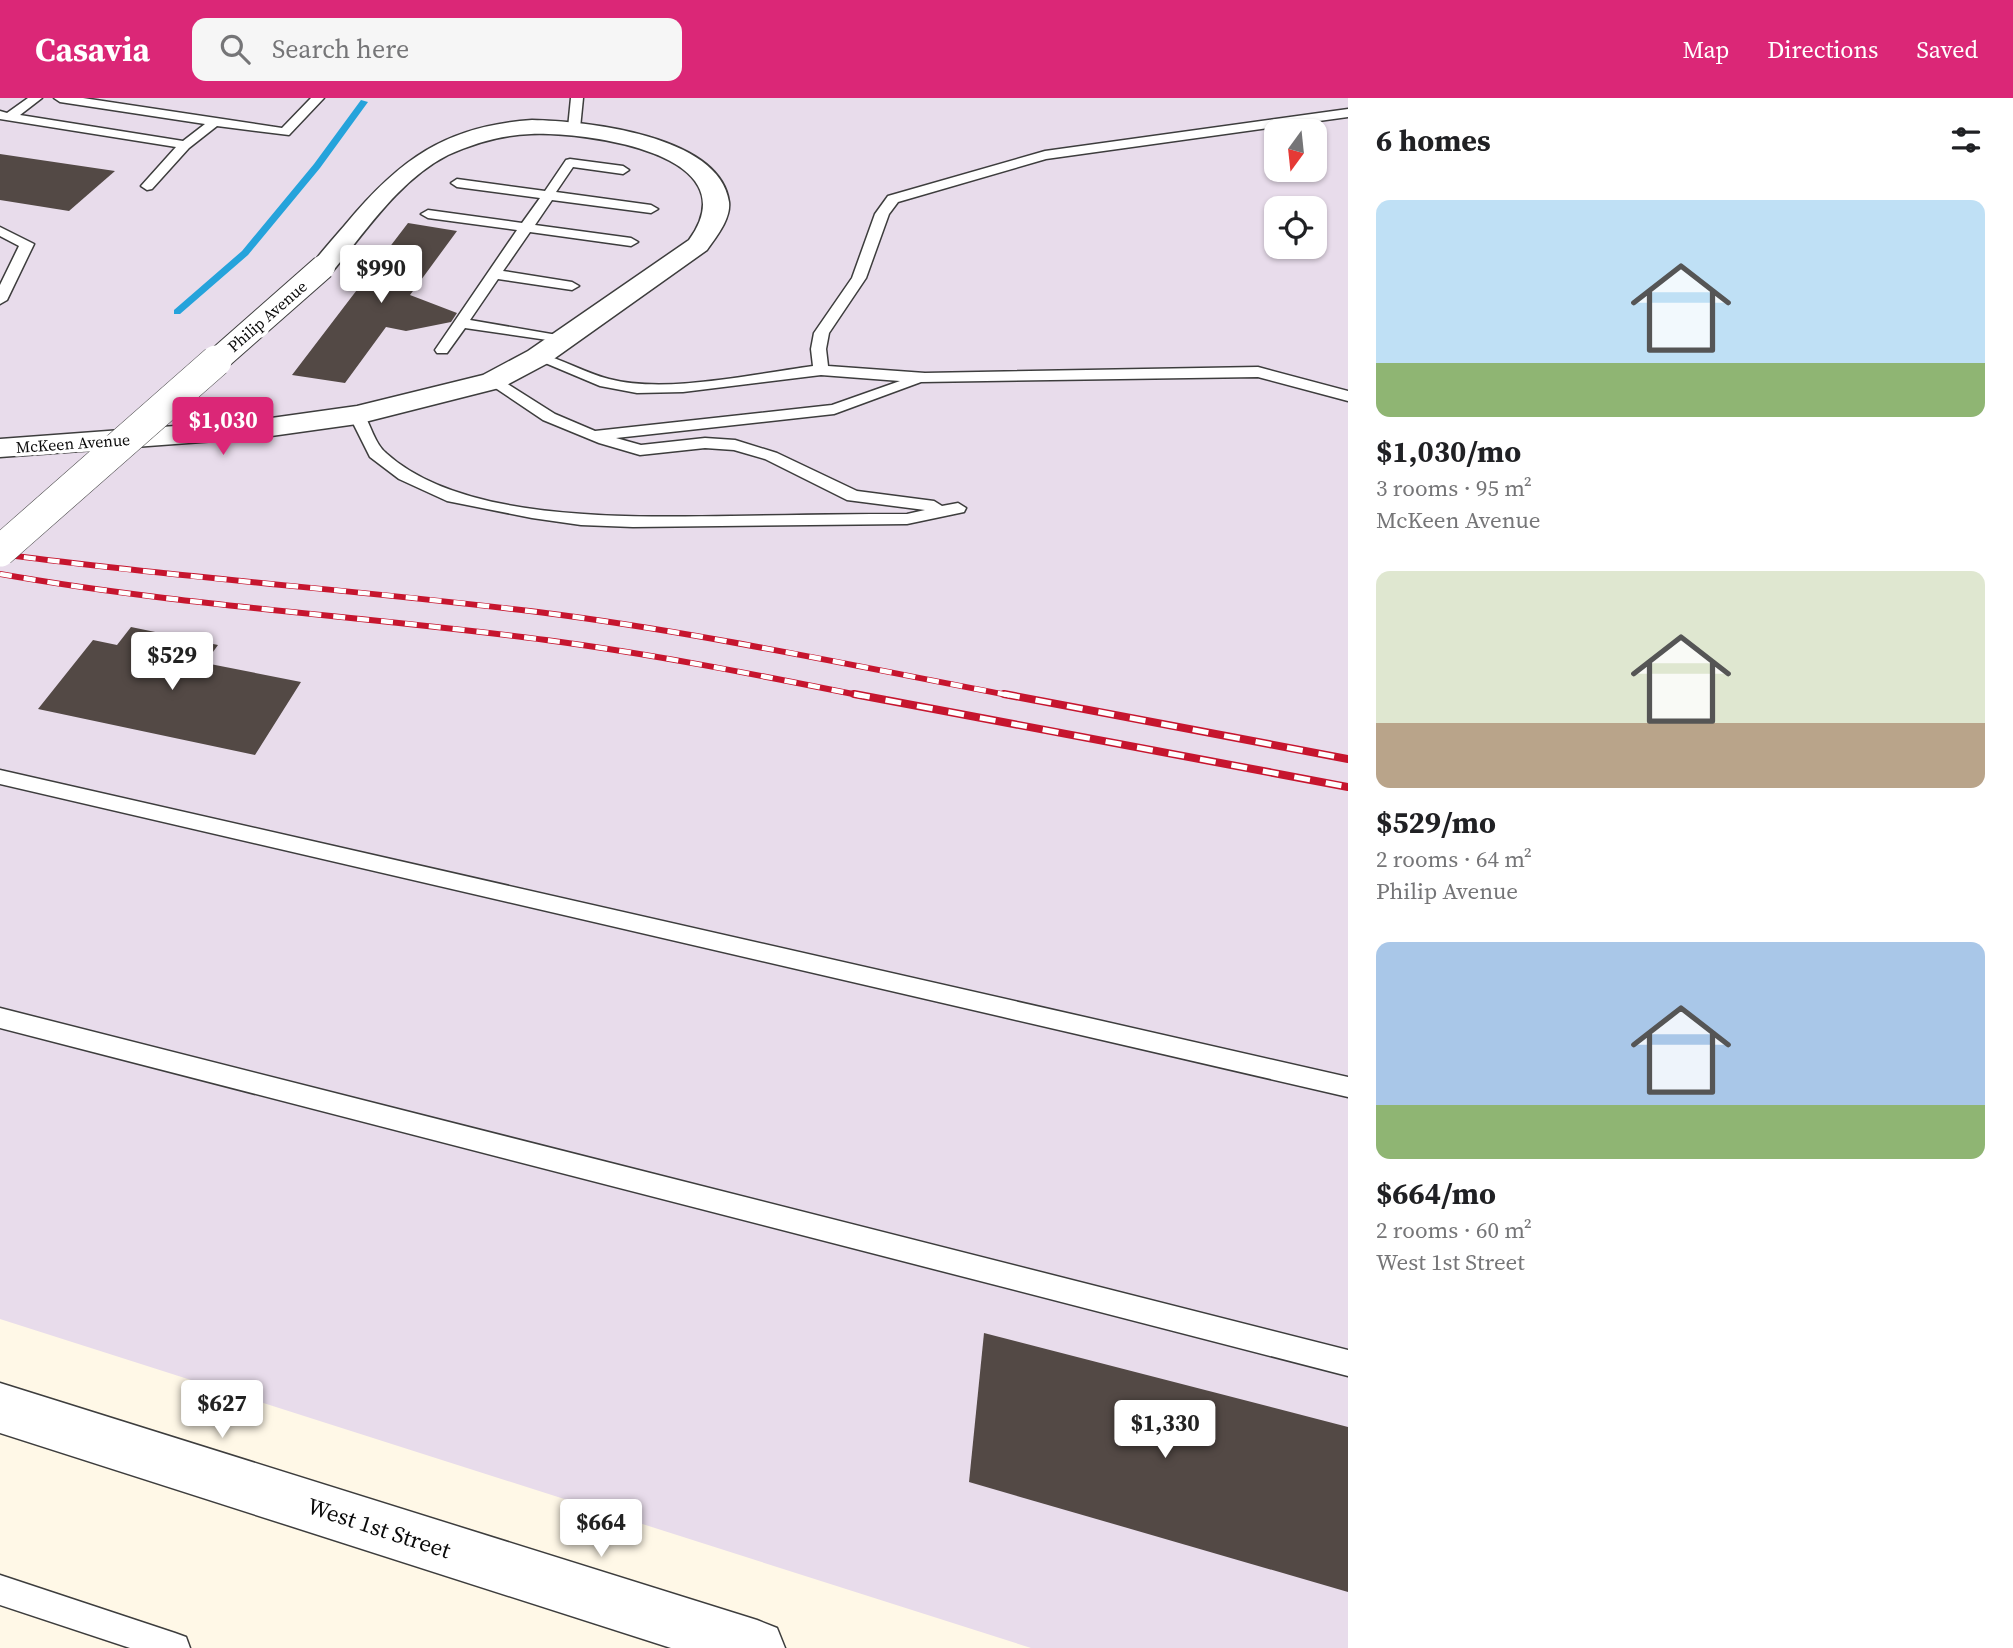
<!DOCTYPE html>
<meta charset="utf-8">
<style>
:root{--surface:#fff;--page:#f6f6f6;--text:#202124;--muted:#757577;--accent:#db2777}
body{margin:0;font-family:"Source Serif 4",serif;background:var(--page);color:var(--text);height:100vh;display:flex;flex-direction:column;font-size:26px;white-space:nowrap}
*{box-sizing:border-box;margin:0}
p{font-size:23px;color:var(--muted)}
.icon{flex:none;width:38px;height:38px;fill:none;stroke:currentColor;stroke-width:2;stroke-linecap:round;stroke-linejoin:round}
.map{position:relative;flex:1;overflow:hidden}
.sheet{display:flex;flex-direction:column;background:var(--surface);width:665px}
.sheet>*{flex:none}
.needle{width:46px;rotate:195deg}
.tools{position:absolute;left:1264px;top:21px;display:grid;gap:14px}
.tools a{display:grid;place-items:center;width:63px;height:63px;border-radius:14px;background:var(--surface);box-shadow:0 2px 5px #0004;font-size:35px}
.price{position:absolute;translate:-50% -60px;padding:0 16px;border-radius:7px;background:#fff;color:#222;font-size:23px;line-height:46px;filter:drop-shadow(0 2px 4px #0008)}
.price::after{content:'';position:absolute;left:50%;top:42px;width:21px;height:16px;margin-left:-10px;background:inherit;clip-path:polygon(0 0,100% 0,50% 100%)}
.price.current{background:var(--accent);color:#fff}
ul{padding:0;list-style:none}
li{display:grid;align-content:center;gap:14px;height:371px;padding:0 28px}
li span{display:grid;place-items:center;height:217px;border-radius:14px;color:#555}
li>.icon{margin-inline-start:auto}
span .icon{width:126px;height:126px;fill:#fffc;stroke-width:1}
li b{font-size:30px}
h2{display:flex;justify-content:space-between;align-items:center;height:84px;padding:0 28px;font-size:30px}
header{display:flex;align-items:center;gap:42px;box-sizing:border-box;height:98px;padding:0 35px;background:var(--accent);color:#fff}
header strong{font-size:33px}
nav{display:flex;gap:38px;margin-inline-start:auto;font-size:24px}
.search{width:490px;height:63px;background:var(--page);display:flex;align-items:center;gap:18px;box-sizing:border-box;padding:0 24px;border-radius:14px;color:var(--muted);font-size:26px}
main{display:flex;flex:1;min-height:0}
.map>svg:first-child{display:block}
.industrial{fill:#e8dceb;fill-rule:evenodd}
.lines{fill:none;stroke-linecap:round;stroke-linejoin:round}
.stream{fill:#25a3db;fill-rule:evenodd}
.building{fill:#534945}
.service-casing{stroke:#3d3d3d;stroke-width:3}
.minor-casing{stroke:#3d3d3d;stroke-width:3}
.tertiary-casing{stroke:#3d3d3d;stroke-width:3}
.service{fill:#fff;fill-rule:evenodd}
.minor{fill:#fff;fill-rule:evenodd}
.tertiary{fill:#fff;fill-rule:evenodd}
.rail-far1-casing{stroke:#c6152e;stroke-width:6}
.rail-casing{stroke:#c6152e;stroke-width:8}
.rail-far1{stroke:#fff;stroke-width:4.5;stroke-dasharray:12;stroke-linecap:butt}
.rail{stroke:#fff;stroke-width:5;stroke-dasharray:16;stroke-linecap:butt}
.minor-bridge-far1-casing{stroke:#3d3d3d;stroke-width:26;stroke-linecap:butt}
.minor-bridge-casing{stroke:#3d3d3d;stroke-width:32;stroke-linecap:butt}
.minor-bridge-far1{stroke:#fff;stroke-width:24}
.minor-bridge{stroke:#fff;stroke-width:31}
.labels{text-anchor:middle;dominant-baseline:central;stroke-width:7;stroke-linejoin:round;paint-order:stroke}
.far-street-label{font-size:16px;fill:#0a0a0a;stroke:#fff}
.near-street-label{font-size:23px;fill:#0a0a0a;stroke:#fff}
</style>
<header>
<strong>Casavia</strong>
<div class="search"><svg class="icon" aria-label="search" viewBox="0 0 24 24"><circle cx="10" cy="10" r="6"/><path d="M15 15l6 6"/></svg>Search here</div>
<nav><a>Map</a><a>Directions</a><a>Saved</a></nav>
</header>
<main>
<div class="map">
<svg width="1348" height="1550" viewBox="0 0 1348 1550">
<rect width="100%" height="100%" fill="#fff8e7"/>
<!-- industrial -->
<path class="industrial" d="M0,0H1348V1550H1031L0,1221ZM1276,33H1314V72H1276ZM1276,110H1314V149H1276Z"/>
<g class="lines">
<!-- stream -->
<polygon class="stream" points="361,2 368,4 320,70 248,157 180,216 174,216 174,212 242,153 314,66"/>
</g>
<!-- building -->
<g class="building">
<polygon points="0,56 115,73 69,113 0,102"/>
<polygon points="408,125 457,133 410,197 457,215 451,224 406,233 386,229 345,285 292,277"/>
<polygon points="131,529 218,547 205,565 301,584 255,657 38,611 93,542 117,547"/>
<polygon points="984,1235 1348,1329 1348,1494 969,1384"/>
</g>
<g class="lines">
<defs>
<g id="service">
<polygon points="28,0 42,0 20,17 183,43 205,26 60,4 54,0 83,0 282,30 311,0 324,0 289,37 217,28 189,50 152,91 147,92 141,88 176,49 0,21 0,13 7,15"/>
<polygon points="571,0 583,0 580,30 574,34 568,30"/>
<path d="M1348,11V19L1046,61L898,104L889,116L866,180L829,235L826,251L828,268L925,275L1258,269L1348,293V303L1258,279L921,284L834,316L616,340L641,347L705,340L735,342L777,355L857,393L934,403L942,408L958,405L966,410L964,414L907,426L633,429L581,427L532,420L447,403L399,381L370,359L349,317L357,312L363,314C370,326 375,346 386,355C463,425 632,419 731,418C790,417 848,416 907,416L925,412L847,402L765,361L734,352L705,350L640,357L599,345L543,322L485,283L488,280H498L555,316L595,333L832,307L900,283L821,277L683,294L637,295L600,288L531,259L538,255C562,261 585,275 609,281C666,296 754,276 813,268L811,251L814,235L852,180L875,116L888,98L1045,53Z"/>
<polygon points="570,61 623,68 629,72 623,76 573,69 556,94 651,107 658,111 651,115 552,102 535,127 631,140 638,144 631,148 530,134 503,173 572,184 579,188 572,192 498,181 470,222 563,238 568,239 570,242 568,245 465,230 447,255 437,255 435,252 517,132 428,120 421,116 428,112 522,125 540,100 457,89 451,85 457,81 545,93 566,62"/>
<polygon points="0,129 34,146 7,202 0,206 0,187 19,148 0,138"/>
<polygon points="0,672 1348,979 1348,999 0,686"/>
<polygon points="0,910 1348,1252 1348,1278 0,930"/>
<polygon points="0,1477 175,1535 186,1539 190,1550 130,1550 0,1507"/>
</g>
<path id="minor" d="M532,22C585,23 720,37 729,104C731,121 716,139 707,152L548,265L503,289L357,326L257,340L0,359V341L257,322L357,308L483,277L528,253L689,142C752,55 585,34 531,36C502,37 474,45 448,57C399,82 366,133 332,174L323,177L314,174L310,169C321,154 333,141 345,127C399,62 445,28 532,22Z"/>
<polygon id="tertiary" points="0,1285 757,1522 777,1530 785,1550 671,1550 0,1335"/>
</defs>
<!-- service casing -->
<use href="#service" class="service-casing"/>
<!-- minor casing -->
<use href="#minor" class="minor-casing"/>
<!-- tertiary casing -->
<use href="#tertiary" class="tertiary-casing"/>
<!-- service -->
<use href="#service" class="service"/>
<!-- minor -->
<use href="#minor" class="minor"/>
<!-- tertiary -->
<use href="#tertiary" class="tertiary"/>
<defs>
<g id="rail-far1">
<path d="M0,456C179,480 359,492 538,514C697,534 855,568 1013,598"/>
<path d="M0,476C181,508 364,518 546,542C652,556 758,577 863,598"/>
</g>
<g id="rail">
<polyline points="854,596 1348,689"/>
<polyline points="1004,596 1348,661"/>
</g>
</defs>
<!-- rail-far1 casing -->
<use href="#rail-far1" class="rail-far1-casing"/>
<!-- rail casing -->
<use href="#rail" class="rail-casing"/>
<!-- rail-far1 -->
<use href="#rail-far1" class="rail-far1"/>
<!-- rail -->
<use href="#rail" class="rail"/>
<defs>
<polyline id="minor-bridge-far1" points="214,265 323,169"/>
<polyline id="minor-bridge" points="0,453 216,263"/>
</defs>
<!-- minor-bridge-far1 casing -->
<use href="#minor-bridge-far1" class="minor-bridge-far1-casing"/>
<!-- minor-bridge casing -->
<use href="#minor-bridge" class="minor-bridge-casing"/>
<!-- minor-bridge-far1 -->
<use href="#minor-bridge-far1" class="minor-bridge-far1"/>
<!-- minor-bridge -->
<use href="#minor-bridge" class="minor-bridge"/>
</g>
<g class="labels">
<!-- far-street labels -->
<g class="far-street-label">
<text transform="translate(267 218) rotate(-41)">Philip Avenue</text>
<text transform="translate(73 345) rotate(-4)">McKeen Avenue</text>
</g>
<!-- near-street labels -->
<g class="near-street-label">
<text transform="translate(379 1430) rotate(18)">West 1st Street</text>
</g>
</g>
</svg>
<div class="tools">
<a><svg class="needle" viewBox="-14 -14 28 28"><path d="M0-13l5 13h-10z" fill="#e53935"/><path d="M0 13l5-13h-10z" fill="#757577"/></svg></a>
<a><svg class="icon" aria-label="locate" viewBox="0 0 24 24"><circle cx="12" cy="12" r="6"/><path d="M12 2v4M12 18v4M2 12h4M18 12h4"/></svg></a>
</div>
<b class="price" style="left:381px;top:207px">$990</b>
<b class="price current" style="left:223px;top:359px">$1,030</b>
<b class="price" style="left:172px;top:594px">$529</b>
<b class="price" style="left:222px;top:1342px">$627</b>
<b class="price" style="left:1165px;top:1362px">$1,330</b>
<b class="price" style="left:601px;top:1461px">$664</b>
</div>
<section class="sheet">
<h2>6 homes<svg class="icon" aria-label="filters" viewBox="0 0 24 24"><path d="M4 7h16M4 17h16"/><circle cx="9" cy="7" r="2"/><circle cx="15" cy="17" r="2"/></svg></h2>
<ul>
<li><span style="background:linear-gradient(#bfe0f5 75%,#8fb573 0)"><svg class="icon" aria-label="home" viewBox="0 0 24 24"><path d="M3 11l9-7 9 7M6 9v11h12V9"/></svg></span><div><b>$1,030/mo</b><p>3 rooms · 95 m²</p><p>McKeen Avenue</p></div></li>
<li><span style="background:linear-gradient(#dfe7d0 70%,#b9a48a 0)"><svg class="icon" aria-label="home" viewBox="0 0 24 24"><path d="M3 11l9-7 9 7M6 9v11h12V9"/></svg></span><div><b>$529/mo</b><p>2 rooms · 64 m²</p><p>Philip Avenue</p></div></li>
<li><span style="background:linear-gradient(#a9c7e8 75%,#8fb573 0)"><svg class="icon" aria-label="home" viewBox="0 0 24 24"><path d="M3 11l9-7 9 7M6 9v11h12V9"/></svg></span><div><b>$664/mo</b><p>2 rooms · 60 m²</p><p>West 1st Street</p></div></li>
</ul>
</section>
</main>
